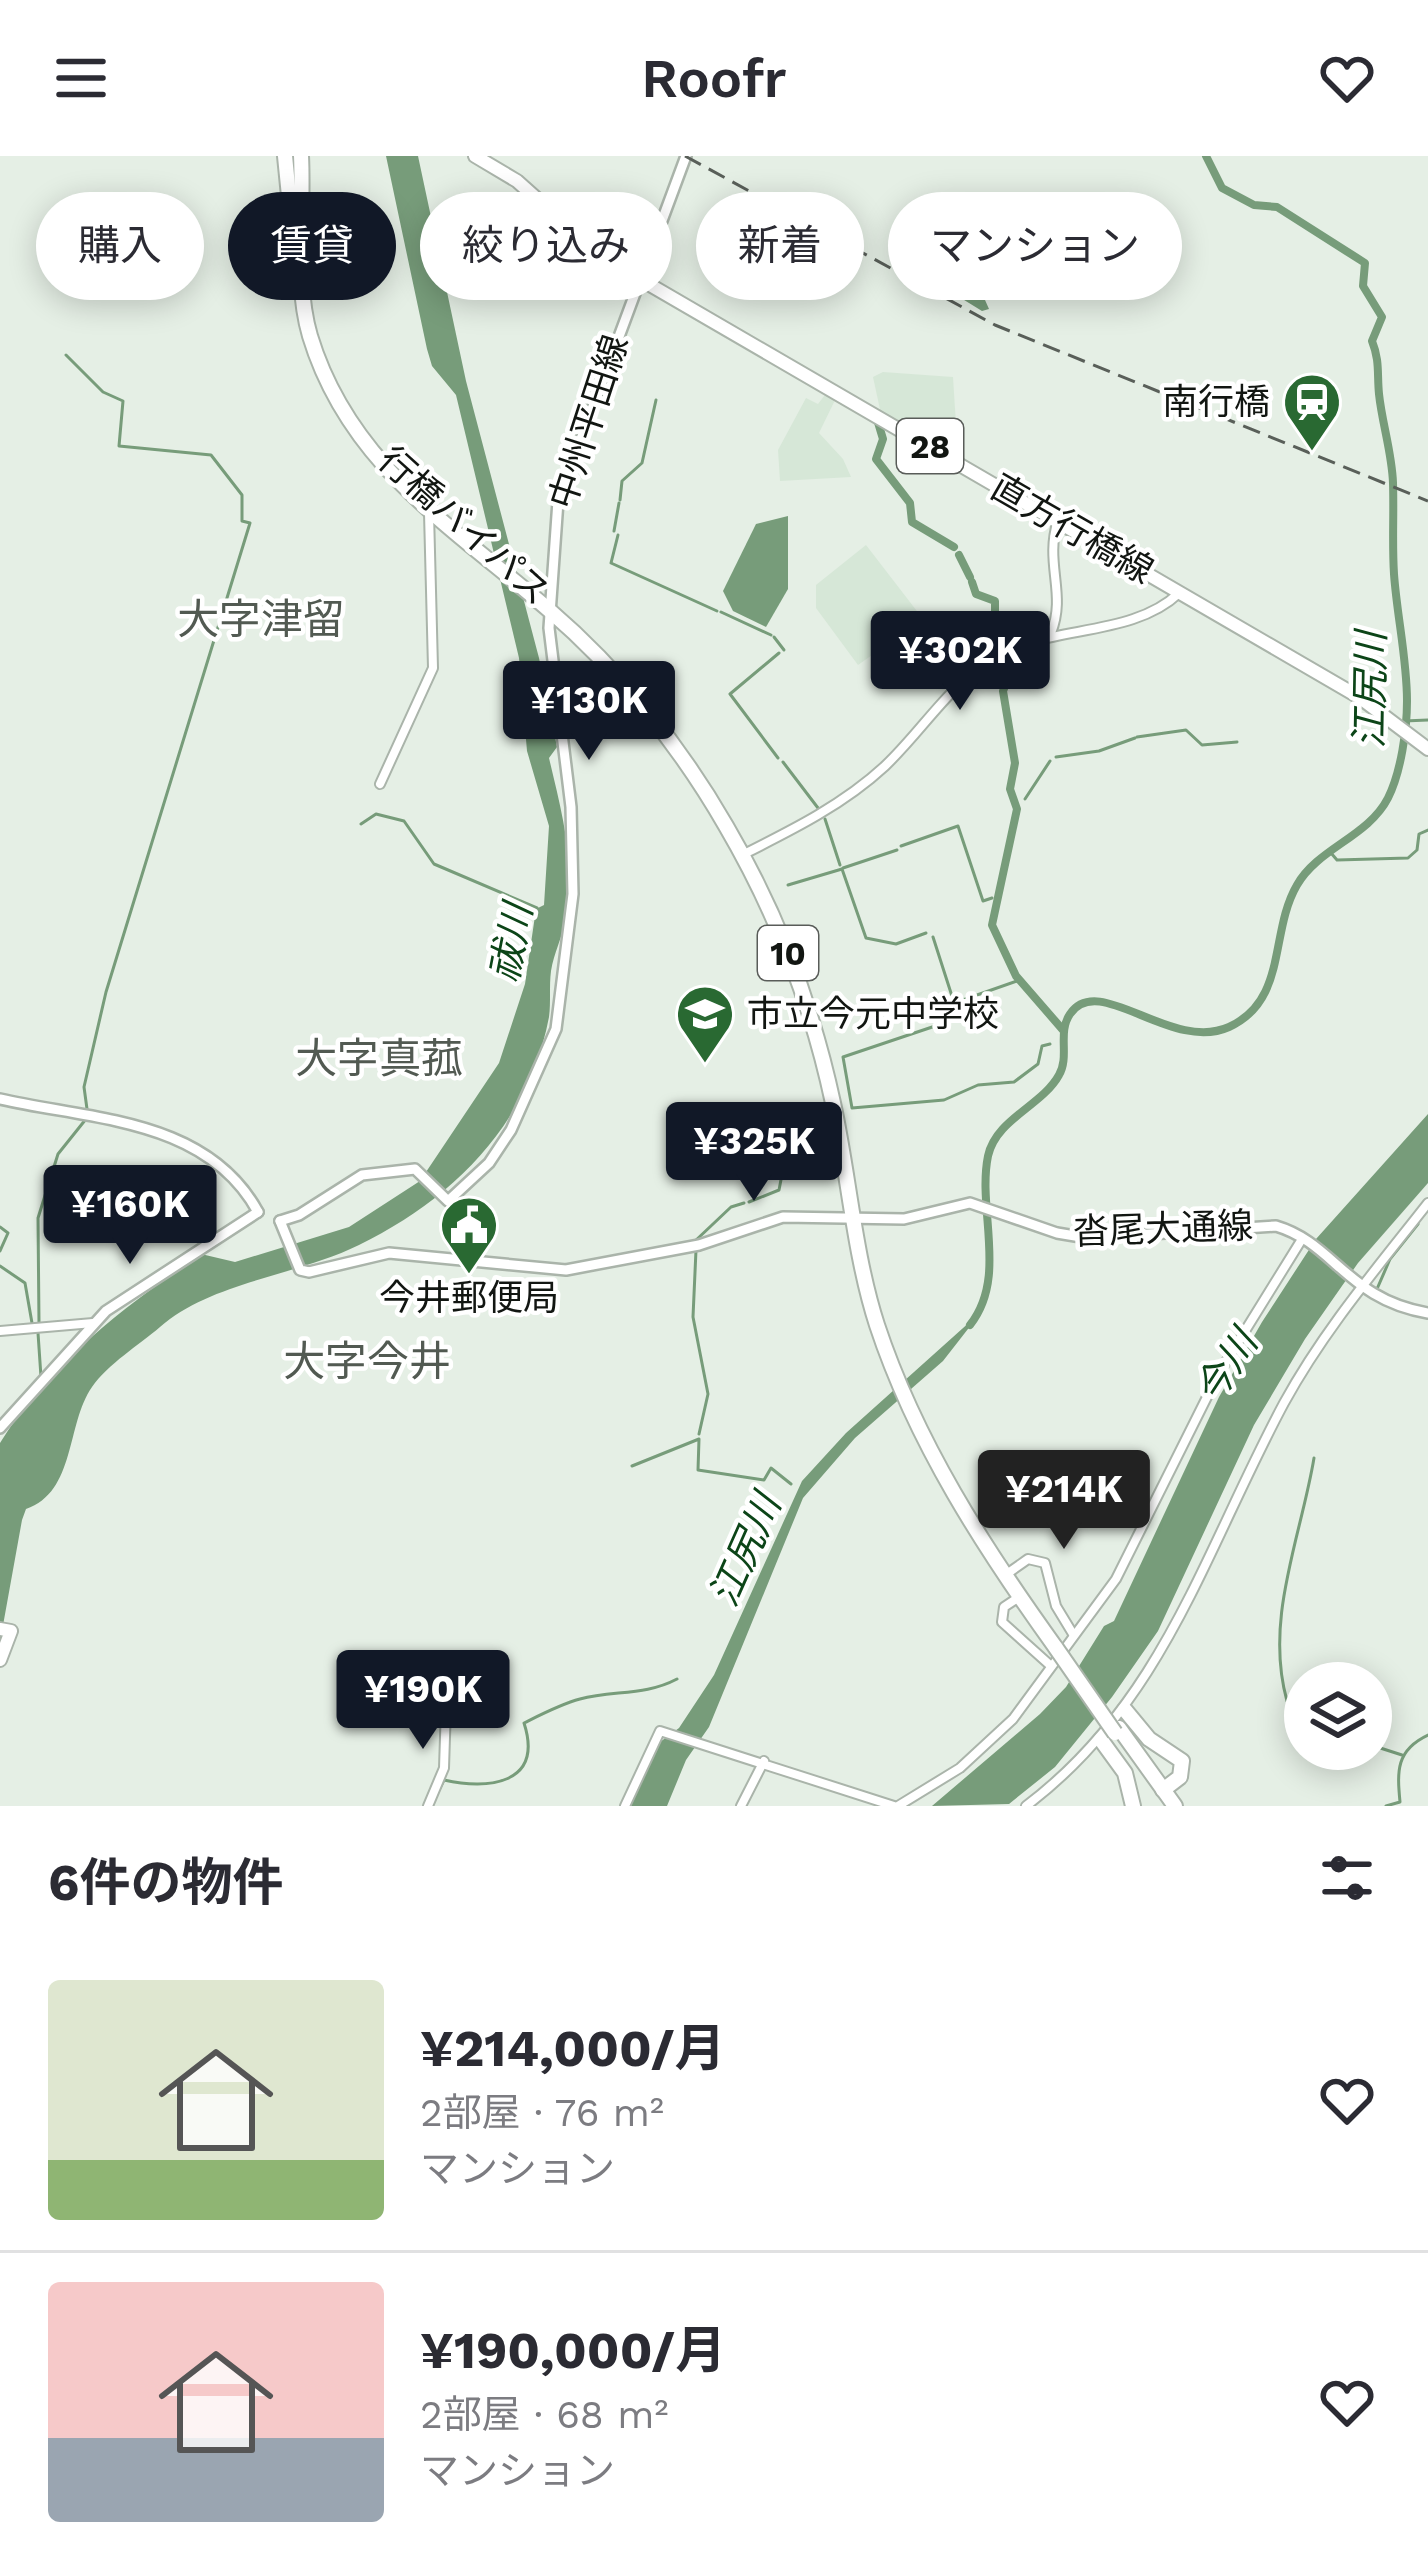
<!DOCTYPE html>
<html lang="ja">
<meta charset="utf-8">
<style>
:root{--surface:#fff;--page:#f2f2f3;--text:#2b2b33;--muted:#7c7c81;--line:#e1e1e2;--accent:#111827}
body{margin:0;font-family:"Work Sans","Noto Sans JP",sans-serif;background:var(--page);color:var(--text);height:100vh;display:flex;flex-direction:column;font-size:45px;white-space:nowrap}
*{box-sizing:border-box;margin:0}
p{font-size:39px;color:var(--muted)}
.icon{flex:none;width:66px;height:66px;fill:none;stroke:currentColor;stroke-width:2;stroke-linecap:round;stroke-linejoin:round}
.map{position:relative;height:1650px;overflow:hidden}
.sheet{display:flex;flex-direction:column;background:var(--surface);flex:1}
.sheet>*{flex:none}
.top-card{position:absolute;left:36px;top:36px;width:1356px;height:108px;display:flex;gap:24px}
.fabs{position:absolute;left:1284px;top:1506px;display:grid;gap:24px}
.fabs a{display:grid;place-items:center;width:108px;height:108px;border-radius:50%;background:var(--surface);box-shadow:0 6px 30px #0003;font-size:60px}
.price{position:absolute;translate:-50% -102px;padding:0 27px;border-radius:12px;background:var(--accent);color:#fff;font-size:39px;line-height:78px;filter:drop-shadow(0 3px 6px #0008)}
.price::after{content:'';position:absolute;left:50%;top:72px;width:36px;height:27px;margin-left:-18px;background:inherit;clip-path:polygon(0 0,100% 0,50% 100%)}
.price.selected{background:#222;color:#fff}
ul{padding:0;list-style:none}
li{display:flex;align-items:center;gap:36px;height:300px;padding:0 48px}
li+li{border-top:3px solid var(--line)}
li span{display:grid;place-items:center;flex:none;width:336px;height:240px;border-radius:12px;color:#555}
li>.icon{margin-inline-start:auto}
span .icon{width:144px;height:144px;fill:#fffc;stroke-width:1}
li b{font-size:51px}
h2{display:flex;justify-content:space-between;align-items:center;height:144px;padding:0 48px;font-size:51px}
.chip{padding:0 42px;border-radius:54px;background:var(--surface);box-shadow:0 6px 30px #0003;font-size:42px;line-height:108px}
.chip.selected{background:var(--accent);color:#fff}
header{display:flex;justify-content:space-between;align-items:center;height:156px;padding:0 48px;background:var(--surface);font-size:54px;font-weight:600}
.map>svg:first-child{display:block}
.built{fill:#d6e7d7}
.water{fill:#779c7a}
.lines{fill:none;stroke-linecap:round;stroke-linejoin:round}
.stream{stroke:#779c7a;stroke-width:3}
.river{stroke:#779c7a;stroke-width:8}
.tertiary-casing{stroke:#aab4aa;stroke-width:12}
.secondary-casing{stroke:#aab4aa;stroke-width:14}
.primary-casing{stroke:#aab4aa;stroke-width:16}
.trunk-casing{stroke:#aab4aa;stroke-width:18}
.tertiary{stroke:#fff;stroke-width:8}
.secondary{stroke:#fff;stroke-width:9}
.primary{stroke:#fff;stroke-width:12}
.trunk{stroke:#fff;stroke-width:14}
.rail{stroke:#595f59;stroke-width:3;stroke-dasharray:18 9;stroke-linecap:butt}
.trunk-bridge-casing{stroke:#aab4aa;stroke-width:18;stroke-linecap:butt}
.trunk-bridge{stroke:#fff;stroke-width:14}
.labels{text-anchor:middle;dominant-baseline:central;stroke-width:9;stroke-linejoin:round;paint-order:stroke}
.shield{fill:#fff;stroke:#595c59;stroke-width:3}
.shield-label{font-size:33px;font-weight:bold;fill:#121612}
.poi-label{font-size:36px;fill:#121612;stroke:#fff;text-anchor:end}
.street-label{font-size:36px;fill:#121612;stroke:#fff}
.water-label{font-size:39px;font-style:italic;fill:#0c4518;stroke:#fff}
.quarter-label{font-size:42px;fill:#525a52;stroke:#fff}
</style>
<header><svg class="icon" aria-label="menu" viewBox="0 0 24 24"><path d="M4 6h16M4 12h16M4 18h16"/></svg>Roofr<svg class="icon" aria-label="heart" viewBox="0 0 24 24"><path d="M12 20l-8-8c-3-5 5-10 8-4 3-6 11-1 8 4z"/></svg></header>
<div class="map">
<svg width="1428" height="1650" viewBox="0 0 1428 1650">
<rect width="100%" height="100%" fill="#e5efe5"/>
<!-- built -->
<g class="built">
<polygon points="883,216 953,221 957,284 947,295 881,258 873,221"/>
<polygon points="828,235 837,240 819,277 843,303 851,321 780,325 778,294 806,242 818,248"/>
<polygon points="866,389 923,463 858,509 816,452 816,429"/>
</g>
<!-- water -->
<g class="water">
<path d="M386,0H418L466,225L539,502L557,591L549,602C561,653 577,711 566,764C562,781 554,797 551,815C549,830 551,846 549,861C529,968 452,1044 359,1089C296,1120 211,1126 160,1171C139,1189 108,1208 92,1231C66,1268 76,1336 26,1353L22,1364L0,1486V1287C50,1207 121,1153 201,1098L235,1106L349,1071L420,1025L499,907L525,828L536,753L544,749L549,670L527,595L519,502L456,239L432,210L427,193Z"/>
<path d="M941,66L954,74L989,153L982,155L956,139C954,114 933,87 941,66Z"/>
<polygon points="788,360 788,433 766,471 733,455 723,435 756,368"/>
<polygon points="1428,958 1428,1027 1358,1107 1305,1183 1254,1269 1158,1475 1112,1541 1055,1611 1009,1648 932,1650 1040,1558 1066,1531 1104,1470 1114,1465 1219,1241 1262,1166 1316,1083"/>
<polygon points="982,1155 943,1205 855,1282 803,1342 709,1571 686,1604 667,1650 629,1650 660,1586 679,1572 714,1519 802,1325 846,1277"/>
</g>
<g class="lines">
<!-- stream -->
<g class="stream">
<polyline points="66,199 103,236 123,245 119,290 211,299 242,339 242,365 250,367 106,836 84,931 87,953"/>
<polyline points="620,344 622,325 642,307 656,244"/>
<polyline points="614,375 619,347"/>
<polyline points="618,379 611,407 717,455"/>
<polyline points="721,456 771,479"/>
<polyline points="774,481 784,494"/>
<polyline points="1404,565 1428,564"/>
<polyline points="1137,581 1186,574 1202,589 1237,586"/>
<polyline points="1056,601 1099,595 1135,582"/>
<polyline points="778,602 730,538 779,497"/>
<polyline points="783,606 818,652"/>
<polyline points="1025,643 1050,605"/>
<polyline points="825,663 840,709"/>
<polyline points="361,668 376,658 404,665 434,708 537,752"/>
<polyline points="901,690 958,670 983,745 992,742"/>
<polyline points="1331,697 1337,704 1408,702 1417,694 1419,678 1428,674"/>
<polyline points="843,712 897,694"/>
<polyline points="788,729 842,713 866,782 896,788 926,777"/>
<polyline points="933,781 959,862 843,901 852,952 944,944 978,929 1014,926 1038,908 1042,890 1050,888"/>
<polyline points="957,846 1020,824"/>
<polyline points="749,1046 779,1034 785,1003 812,955 822,953"/>
<polyline points="0,1071 8,1077 0,1095"/>
<polyline points="694,1086 731,1051 744,1047"/>
<polyline points="696,1094 693,1161 708,1238 699,1278"/>
<polyline points="0,1110 25,1127 32,1167"/>
<polyline points="1377,1133 1390,1103 1418,1068"/>
<polyline points="39,1167 38,1062 58,998 86,963"/>
<polyline points="38,1177 41,1221"/>
<polyline points="632,1310 699,1283 698,1314 764,1324 771,1312 791,1328"/>
<path d="M1305,1565L1297,1563L1298,1550L1287,1545C1264,1463 1301,1381 1314,1302"/>
<polyline points="1371,1589 1402,1599"/>
<path d="M438,1636L444,1624C487,1634 544,1629 524,1567C542,1558 561,1548 580,1543C613,1534 645,1540 677,1523"/>
<path d="M1386,1650L1400,1646C1397,1615 1396,1594 1428,1579"/>
</g>
<!-- river -->
<g class="river">
<polyline points="877,263 883,283 876,303 910,347 912,366 954,391"/>
<polyline points="959,399 970,421"/>
<polyline points="972,426 976,438 995,445 995,460 1010,486"/>
<polyline points="1021,494 1023,505 1012,514 1003,535 1015,607 1010,633 1017,653 992,769 1016,820 1063,874"/>
<path d="M970,1169C1008,1121 977,1054 988,1000C996,963 1042,950 1059,919C1070,900 1057,877 1070,858C1099,815 1171,897 1229,871C1288,844 1269,777 1297,729C1318,692 1368,681 1388,642C1401,616 1407,574 1407,545C1407,503 1397,460 1394,418C1392,388 1394,358 1393,327C1392,297 1382,267 1379,238C1377,218 1380,205 1372,185L1382,161L1363,130L1365,107L1277,51L1254,49L1222,32L1206,0"/>
</g>
<defs>
<g id="tertiary">
<path d="M1051,477C1067,437 1044,408 1058,364"/>
<polyline points="380,628 433,512 429,357"/>
<path d="M744,698C794,673 844,648 885,610C924,573 949,528 997,500C1051,469 1133,481 1179,437"/>
<polyline points="0,1175 93,1167"/>
<polyline points="1011,1415 1028,1403 1045,1407 1056,1450 1073,1478"/>
<polyline points="1019,1441 1004,1451 1002,1466 1051,1510"/>
<polyline points="428,1650 444,1612 446,1550"/>
<polyline points="625,1650 660,1575 894,1650"/>
<polyline points="741,1650 764,1605"/>
<polyline points="898,1650 960,1612 1013,1563 1116,1423 1219,1217 1302,1083"/>
<path d="M1026,1650C1164,1546 1205,1394 1284,1247C1324,1174 1377,1112 1428,1047"/>
</g>
<g id="secondary">
<path d="M0,943C91,964 207,962 258,1056"/>
<polyline points="280,1065 299,1059 362,1019 415,1013 448,1045 489,1007 511,974 556,873 573,738 571,651 549,472 558,345 686,0"/>
<path d="M280,1065L300,1114L309,1116L389,1097L566,1114L699,1089L783,1061L904,1063L970,1047L1057,1077L1087,1082L1276,1070C1334,1087 1348,1144 1428,1157"/>
<polyline points="0,1272 106,1155 258,1056"/>
</g>
<g id="primary">
<polyline points="475,0 517,25 602,101 1359,541 1428,593"/>
<polyline points="0,1473 11,1475 0,1504"/>
</g>
<g id="trunk">
<polyline points="285,0 297,120"/>
<path d="M301,0C304,57 294,126 310,180C349,309 453,371 549,454C619,514 680,590 726,670C777,757 812,849 833,947C849,1020 854,1098 877,1169C916,1287 984,1392 1056,1492"/>
<polyline points="1125,1554 1149,1583 1182,1605 1180,1621 1163,1634"/>
<polyline points="1119,1572 1175,1650"/>
<polyline points="1101,1584 1125,1617 1133,1650"/>
</g>
</defs>
<!-- tertiary casing -->
<use href="#tertiary" class="tertiary-casing"/>
<!-- secondary casing -->
<use href="#secondary" class="secondary-casing"/>
<!-- primary casing -->
<use href="#primary" class="primary-casing"/>
<!-- trunk casing -->
<use href="#trunk" class="trunk-casing"/>
<!-- tertiary -->
<use href="#tertiary" class="tertiary"/>
<!-- secondary -->
<use href="#secondary" class="secondary"/>
<!-- primary -->
<use href="#primary" class="primary"/>
<!-- trunk -->
<use href="#trunk" class="trunk"/>
<!-- rail -->
<polyline class="rail" points="685,0 995,169 1428,345"/>
<defs>
<polyline id="trunk-bridge" points="1056,1492 1115,1577"/>
</defs>
<!-- trunk-bridge casing -->
<use href="#trunk-bridge" class="trunk-bridge-casing"/>
<!-- trunk-bridge -->
<use href="#trunk-bridge" class="trunk-bridge"/>
</g>
<!-- icons -->
<defs>
<symbol id="station-pin" viewBox="-11 -11 22 30"><path d="M0 17L-7.5 6A9.5 9.5 0 1 1 7.5 6Z" fill="#296932" stroke="#fff"/><path d="M-3-6H3Q5-6 5-4V2Q5 4 3 4L4.5 6H3L1.5 4h-3L-3 6H-4.5L-3 4Q-5 4-5 2V-4Q-5-6-3-6ZM-3.5-4v3h7v-3ZM-3.5 1v1.5H-2V1ZM2 1v1.5H3.5V1Z" fill="#fff"/></symbol>
<symbol id="school-pin" viewBox="-11 -11 22 30"><path d="M0 17L-7.5 6A9.5 9.5 0 1 1 7.5 6Z" fill="#296932" stroke="#fff"/><path d="M0-5L7-2L0 1L-7-2ZM-4 1L0 2.5L4 1V4Q0 6-4 4Z" fill="#fff"/></symbol>
<symbol id="civic-pin" viewBox="-11 -11 22 30"><path d="M0 17L-7.5 6A9.5 9.5 0 1 1 7.5 6Z" fill="#296932" stroke="#fff"/><path d="M-.6-6.5H3V-4.5H.6V-3L4-1V1h2V6H-6V1h2V-1L-.6-3ZM-1.2 2.5V6h2.4V2.5Z" fill="#fff"/></symbol>
</defs>
<g fill-rule="evenodd">
<use href="#station-pin" x="1279" y="213" width="66" height="90"/>
<use href="#school-pin" x="672" y="825" width="66" height="90"/>
<use href="#civic-pin" x="436" y="1036" width="66" height="90"/>
</g>
<g class="labels">
<!-- shield labels -->
<g class="shield">
<rect x="897" y="263" width="66" height="54" rx="9"/>
<rect x="758" y="770" width="60" height="54" rx="9"/>
</g>
<g class="shield-label">
<text x="930" y="290">28</text>
<text x="788" y="797">10</text>
</g>
<!-- poi labels -->
<g class="poi-label">
<text x="1270" y="246">南行橋</text>
<text x="747" y="858" text-anchor="start">市立今元中学校</text>
<text x="469" y="1142" text-anchor="middle">今井郵便局</text>
</g>
<!-- street labels -->
<g class="street-label">
<text transform="translate(589 266) rotate(-72)">中州平田線</text>
<text transform="translate(464 370) rotate(42)">行橋バイパス</text>
<text transform="translate(1072 373) rotate(30)">直方行橋線</text>
<text transform="translate(1163 1073) rotate(-2)">沓尾大通線</text>
</g>
<!-- water labels -->
<g class="water-label">
<text transform="translate(1370 534) rotate(-89)">江尻川</text>
<text transform="translate(511 787) rotate(-79)">祓川</text>
<text transform="translate(1226 1211) rotate(-57)">今川</text>
<text transform="translate(745 1394) rotate(-66)">江尻川</text>
</g>
<!-- quarter labels -->
<g class="quarter-label">
<text x="261" y="463">大字津留</text>
<text x="379" y="902">大字真菰</text>
<text x="367" y="1205">大字今井</text>
</g>
</g>
</svg>
<div class="fabs">
<a><svg class="icon" aria-label="layers" viewBox="0 0 24 24"><path d="M12 4l9 5-9 5-9-5zM3 14l9 5 9-5"/></svg></a>
</div>
<b class="price" style="left:960px;top:557px">¥302K</b>
<b class="price" style="left:589px;top:607px">¥130K</b>
<b class="price" style="left:754px;top:1048px">¥325K</b>
<b class="price" style="left:130px;top:1111px">¥160K</b>
<b class="price selected" style="left:1064px;top:1396px">¥214K</b>
<b class="price" style="left:423px;top:1596px">¥190K</b>
<div class="top-card">
<a class="chip">購入</a>
<a class="chip selected">賃貸</a>
<a class="chip">絞り込み</a>
<a class="chip">新着</a>
<a class="chip">マンション</a>
</div>
</div>
<section class="sheet">
<h2>6件の物件<svg class="icon" aria-label="filters" viewBox="0 0 24 24"><path d="M4 7h16M4 17h16"/><circle cx="9" cy="7" r="2"/><circle cx="15" cy="17" r="2"/></svg></h2>
<ul>
<li><span style="background:linear-gradient(#dfe7d0 75%,#8fb573 0)"><svg class="icon" aria-label="home" viewBox="0 0 24 24"><path d="M3 11l9-7 9 7M6 9v11h12V9"/></svg></span><div><b>¥214,000/月</b><p>2部屋 · 76 m²</p><p>マンション</p></div><svg class="icon" aria-label="heart" viewBox="0 0 24 24"><path d="M12 20l-8-8c-3-5 5-10 8-4 3-6 11-1 8 4z"/></svg></li>
<li><span style="background:linear-gradient(#f6c9c9 65%,#9aa5b1 0)"><svg class="icon" aria-label="home" viewBox="0 0 24 24"><path d="M3 11l9-7 9 7M6 9v11h12V9"/></svg></span><div><b>¥190,000/月</b><p>2部屋 · 68 m²</p><p>マンション</p></div><svg class="icon" aria-label="heart" viewBox="0 0 24 24"><path d="M12 20l-8-8c-3-5 5-10 8-4 3-6 11-1 8 4z"/></svg></li>
</ul>
</section>
